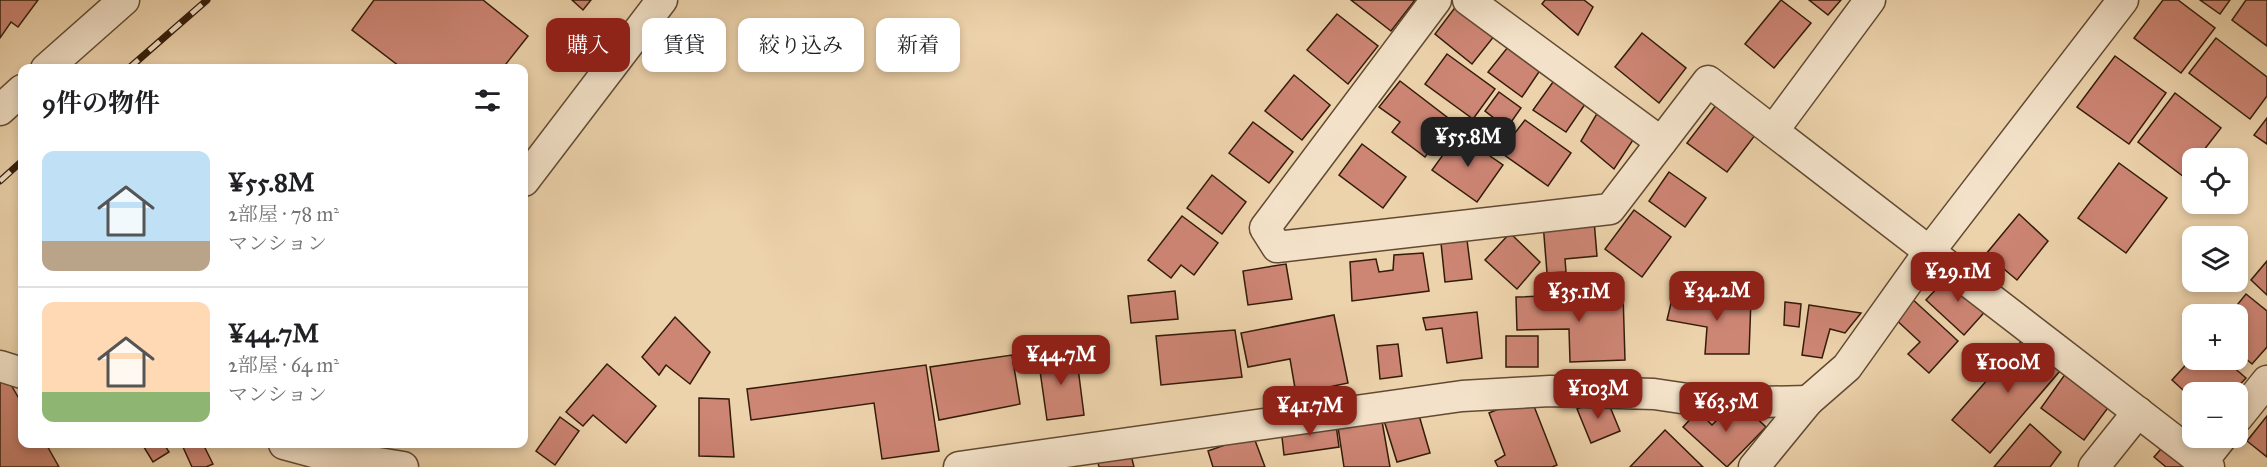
<!DOCTYPE html>
<html lang="ja">
<meta charset="utf-8">
<style>
:root{--surface:#fff;--page:#f2f2f2;--text:#202124;--muted:#757577;--line:#e0e0e0;--accent:#8f2418}
body{margin:0;font-family:"IM FELL Great Primer","Noto Serif JP",serif;background:var(--page);color:var(--text);height:100vh;display:flex;flex-direction:column;font-size:22px;white-space:nowrap}
*{box-sizing:border-box;margin:0}
p{font-size:20px;color:var(--muted)}
.icon{flex:none;width:33px;height:33px;fill:none;stroke:currentColor;stroke-width:2;stroke-linecap:round;stroke-linejoin:round}
.map{position:relative;flex:1;overflow:hidden}
.side{position:absolute;left:18px;top:64px;width:510px;height:384px;display:flex;flex-direction:column;background:var(--surface);border-radius:12px;box-shadow:0 3px 9px #0003}
.side>*{flex:none}
.hud{position:absolute;left:546px;top:18px;width:570px;height:54px;display:flex;gap:12px}
.tools{position:absolute;left:2182px;top:148px;display:grid;gap:12px}
.tools a{display:grid;place-items:center;width:66px;height:66px;border-radius:12px;background:var(--surface);box-shadow:0 3px 9px #0003;font-size:30px}
.price{position:absolute;translate:-50% -51px;padding:0 14px;border-radius:12px;background:var(--accent);color:#fff;font-size:20px;line-height:39px;filter:drop-shadow(0 2px 3px #0008)}
.price::after{content:'';position:absolute;left:50%;top:36px;width:18px;height:14px;margin-left:-9px;background:inherit;clip-path:polygon(0 0,100% 0,50% 100%)}
.price.current{background:#222;color:#fff}
ul{padding:0;list-style:none}
li{display:flex;align-items:center;gap:18px;height:150px;padding:0 24px}
li+li{border-top:2px solid var(--line)}
li span{display:grid;place-items:center;flex:none;width:168px;height:120px;border-radius:12px;color:#555}
li>.icon{margin-inline-start:auto}
span .icon{width:72px;height:72px;fill:#fffc;stroke-width:1}
li b{font-size:26px}
h2{display:flex;justify-content:space-between;align-items:center;height:72px;padding:0 24px;font-size:26px}
.chip{padding:0 21px;border-radius:12px;background:var(--surface);box-shadow:0 3px 9px #0003;font-size:21px;line-height:54px}
.chip.current{background:var(--accent);color:#fff}
.map>svg:first-child{display:block}
.building{fill:#cd8574;stroke:#331c09;stroke-width:1.5}
.lines{fill:none;stroke-linecap:round;stroke-linejoin:round}
.minor-casing{stroke:#624a32;stroke-width:33}
.minor{stroke:#f3e2c9;stroke-width:30}
.rail-casing{stroke:#331c09;stroke-width:7}
.rail{stroke:#f3e2c9;stroke-width:4.5;stroke-dasharray:14;stroke-linecap:butt}
</style>
<div class="map">
<svg width="2267" height="467" viewBox="0 0 2267 467">
<rect width="100%" height="100%" fill="#edd3ac"/>
<filter id="stains"><feTurbulence type="fractalNoise" baseFrequency=".00333" numOctaves="4"/><feColorMatrix values="0 0 0 0 .2 0 0 0 0 .09 0 0 0 0 .02 0 0 0 .5 -.17"/></filter>
<radialGradient id="worn" r=".72"><stop offset=".6" stop-color="#630" stop-opacity="0"/><stop offset="1" stop-color="#630" stop-opacity=".3"/></radialGradient>
<!-- building -->
<g class="building">
<polygon points="0,0 38,0 18,27 11,22 0,38"/>
<polygon points="374,0 483,0 528,36 502,69 403,69 352,30"/>
<polygon points="572,0 591,0 583,10"/>
<polygon points="1351,0 1415,0 1391,31"/>
<polygon points="1545,0 1584,0 1593,7 1578,35 1542,4"/>
<polygon points="1781,0 1811,23 1774,68 1745,44"/>
<polygon points="1809,0 1841,0 1828,15"/>
<polygon points="2163,0 2178,0 2215,28 2181,73 2134,38"/>
<polygon points="2200,0 2230,0 2220,14"/>
<polygon points="2246,0 2267,0 2267,46 2232,20"/>
<polygon points="1460,1 1499,30 1472,64 1435,34"/>
<polygon points="1337,14 1378,46 1348,84 1307,50"/>
<polygon points="1642,33 1686,68 1659,103 1615,67"/>
<polygon points="2216,38 2267,77 2267,96 2250,119 2189,73"/>
<polygon points="1512,42 1543,66 1522,97 1488,72"/>
<polygon points="1447,54 1495,89 1473,119 1425,84"/>
<polygon points="2115,56 2166,93 2129,144 2077,107"/>
<polygon points="1294,75 1330,105 1302,140 1265,111"/>
<polygon points="1558,75 1590,97 1566,132 1533,110"/>
<polygon points="1400,81 1452,121 1425,157 1392,132 1400,122 1379,107"/>
<polygon points="1499,92 1521,108 1507,128 1485,111"/>
<polygon points="2175,93 2221,128 2197,159 2193,159 2193,165 2184,177 2138,142"/>
<polygon points="1720,100 1759,130 1727,172 1687,143"/>
<polygon points="1599,110 1635,137 1614,169 1581,141"/>
<polygon points="2267,118 2267,144 2254,135"/>
<polygon points="1525,120 1571,153 1548,186 1500,152"/>
<polygon points="1253,122 1293,152 1269,183 1229,153"/>
<polygon points="1458,134 1503,165 1477,202 1432,170"/>
<polygon points="1362,144 1406,177 1383,208 1339,175"/>
<polygon points="2119,163 2167,198 2126,253 2078,218"/>
<polygon points="1669,172 1706,198 1685,227 1649,201"/>
<polygon points="1212,175 1246,202 1222,234 1187,208"/>
<polygon points="1634,210 1671,237 1642,277 1605,249"/>
<polygon points="2019,214 2048,241 2017,280 1986,254"/>
<polygon points="1182,216 1218,243 1194,275 1181,265 1171,278 1148,260"/>
<polygon points="1594,220 1597,256 1565,259 1566,272 1547,273 1543,223"/>
<polygon points="1510,233 1540,262 1517,289 1485,260"/>
<polygon points="1467,240 1472,279 1445,282 1441,243"/>
<polygon points="1423,253 1429,291 1352,301 1350,262 1376,259 1379,272 1393,270 1394,255"/>
<polygon points="2267,261 2267,295 2251,280"/>
<polygon points="1286,264 1292,299 1248,305 1243,271"/>
<polygon points="1952,272 1990,306 1964,335 1926,300"/>
<polygon points="1175,291 1178,319 1131,323 1128,296"/>
<polygon points="1623,293 1625,360 1570,362 1569,329 1517,330 1516,297"/>
<polygon points="2246,294 2267,311 2267,347 2252,364 2238,352 2238,315 2229,315"/>
<polygon points="1673,295 1734,304 1733,296 1751,299 1749,354 1705,354 1707,327 1667,320"/>
<polygon points="1910,297 1958,341 1929,373 1908,354 1920,342 1892,316"/>
<polygon points="1785,302 1801,304 1799,327 1784,325"/>
<polygon points="1809,305 1861,313 1845,333 1830,329 1822,358 1802,355"/>
<polygon points="1477,312 1482,358 1447,363 1442,328 1426,330 1423,318"/>
<polygon points="1334,315 1348,383 1296,394 1290,359 1248,367 1241,333"/>
<polygon points="675,317 710,352 690,384 666,365 659,375 642,357"/>
<polygon points="1235,330 1242,377 1161,385 1156,336"/>
<rect x="1506" y="336" width="32" height="31"/>
<polygon points="2026,336 2065,365 1990,453 1952,420"/>
<polygon points="1398,344 1402,376 1380,379 1377,346"/>
<polygon points="1076,352 1084,415 1047,420 1038,357"/>
<polygon points="1012,355 1020,404 939,420 930,367"/>
<polygon points="2193,357 2193,360 2225,360 2246,378 2232,393 2193,393 2193,399 2172,380"/>
<polygon points="607,364 656,406 626,443 593,415 583,426 566,412"/>
<polygon points="926,365 939,451 882,459 874,403 751,420 747,389"/>
<polygon points="2066,373 2110,405 2084,440 2041,408"/>
<polygon points="6,376 22,404 22,444 46,444 59,467 0,467 0,380"/>
<polygon points="1530,396 1557,465 1552,467 1498,467 1495,461 1505,455 1489,413"/>
<polygon points="1606,397 1620,431 1591,443 1577,409"/>
<polygon points="699,398 729,399 734,457 699,456"/>
<polygon points="1416,405 1430,453 1397,462 1382,414"/>
<polygon points="1747,409 1766,427 1727,467 1683,427 1698,411 1712,425 1727,410"/>
<polygon points="2267,416 2267,457 2247,441"/>
<polygon points="560,417 579,431 555,465 536,451"/>
<polygon points="1335,417 1339,447 1284,455 1281,428"/>
<polygon points="1382,421 1390,467 1344,467 1338,427"/>
<polygon points="2030,424 2061,452 2050,467 1994,467"/>
<polygon points="1665,430 1703,467 1630,467"/>
<polygon points="1253,435 1265,467 1213,467 1208,451"/>
<polygon points="2168,441 2200,467 2166,467 2154,457"/>
<polygon points="142,444 164,444 169,452 153,462"/>
<polygon points="203,444 213,464 206,467 192,467 182,445"/>
<polygon points="1130,451 1134,467 1099,467 1097,458"/>
</g>
<g class="lines">
<defs>
<g id="minor">
<polyline points="1436,0 1265,228 1277,247 1610,209 1708,81 2209,467"/>
<polyline points="1468,0 1661,142"/>
<polyline points="46,69 124,0"/>
<polyline points="0,110 22,90"/>
<polyline points="1773,131 1870,0"/>
<polyline points="524,181 662,0"/>
<polyline points="0,366 22,373"/>
<polyline points="2238,417 2267,381"/>
<polyline points="284,444 317,453 403,467"/>
<polyline points="2202,462 2221,438"/>
<polyline points="959,467 1462,396 1550,391 1654,394 1715,403 1808,401"/>
<polyline points="1754,467 1808,401 1847,367 1929,252 2123,0"/>
<polyline points="2094,467 2138,412"/>
</g>
</defs>
<!-- minor casing -->
<use href="#minor" class="minor-casing"/>
<!-- minor -->
<use href="#minor" class="minor"/>
<defs>
<g id="rail">
<polyline points="128,69 207,0"/>
<polyline points="0,181 22,161"/>
</g>
</defs>
<!-- rail casing -->
<use href="#rail" class="rail-casing"/>
<!-- rail -->
<use href="#rail" class="rail"/>
</g>
<rect width="100%" height="100%" filter="url(#stains)"/>
<rect width="100%" height="100%" fill="url(#worn)"/>
</svg>
<div class="tools">
<a><svg class="icon" aria-label="locate" viewBox="0 0 24 24"><circle cx="12" cy="12" r="6"/><path d="M12 2v4M12 18v4M2 12h4M18 12h4"/></svg></a>
<a><svg class="icon" aria-label="layers" viewBox="0 0 24 24"><path d="M12 4l9 5-9 5-9-5zM3 14l9 5 9-5"/></svg></a>
<a>+</a>
<a>−</a>
</div>
<b class="price current" style="left:1468px;top:168px">¥55.8M</b>
<b class="price" style="left:1958px;top:303px">¥29.1M</b>
<b class="price" style="left:1717px;top:322px">¥34.2M</b>
<b class="price" style="left:1579px;top:323px">¥35.1M</b>
<b class="price" style="left:1061px;top:386px">¥44.7M</b>
<b class="price" style="left:2008px;top:394px">¥100M</b>
<b class="price" style="left:1598px;top:420px">¥103M</b>
<b class="price" style="left:1726px;top:433px">¥63.5M</b>
<b class="price" style="left:1310px;top:437px">¥41.7M</b>
<div class="hud">
<a class="chip current">購入</a>
<a class="chip">賃貸</a>
<a class="chip">絞り込み</a>
<a class="chip">新着</a>
</div>
<section class="side">
<h2>9件の物件<svg class="icon" aria-label="filters" viewBox="0 0 24 24"><path d="M4 7h16M4 17h16"/><circle cx="9" cy="7" r="2"/><circle cx="15" cy="17" r="2"/></svg></h2>
<ul>
<li><span style="background:linear-gradient(#bfe0f5 75%,#b9a48a 0)"><svg class="icon" aria-label="home" viewBox="0 0 24 24"><path d="M3 11l9-7 9 7M6 9v11h12V9"/></svg></span><div><b>¥55.8M</b><p>2部屋 · 78 m²</p><p>マンション</p></div></li>
<li><span style="background:linear-gradient(#ffd9b3 75%,#8fb573 0)"><svg class="icon" aria-label="home" viewBox="0 0 24 24"><path d="M3 11l9-7 9 7M6 9v11h12V9"/></svg></span><div><b>¥44.7M</b><p>2部屋 · 64 m²</p><p>マンション</p></div></li>
</ul>
</section>
</div>
